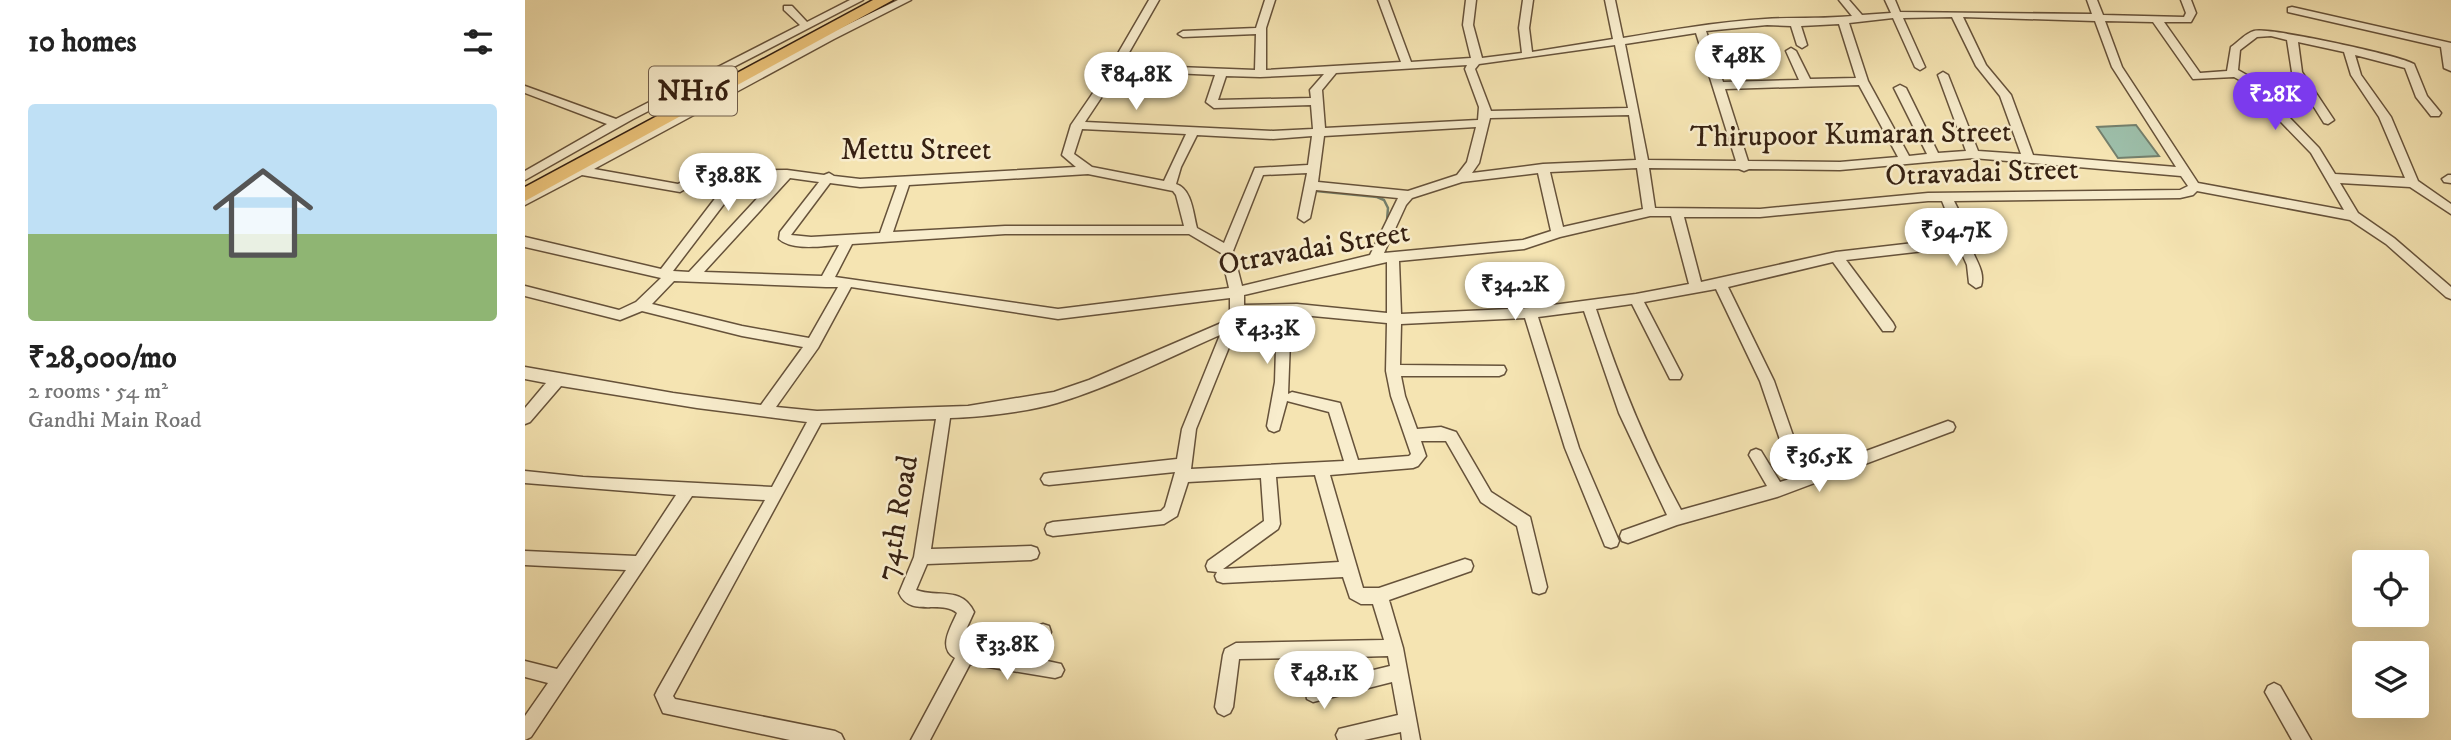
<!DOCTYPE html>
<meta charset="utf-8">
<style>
:root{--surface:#fff;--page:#f6f6f6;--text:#222;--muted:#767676;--line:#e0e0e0;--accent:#7c3aed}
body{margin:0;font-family:"IM FELL DW Pica",serif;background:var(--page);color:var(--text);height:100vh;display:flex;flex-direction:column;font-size:26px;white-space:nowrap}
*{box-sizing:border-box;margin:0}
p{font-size:23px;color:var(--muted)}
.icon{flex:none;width:38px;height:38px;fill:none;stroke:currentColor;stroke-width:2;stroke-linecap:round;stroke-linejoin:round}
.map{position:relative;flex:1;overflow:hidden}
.panel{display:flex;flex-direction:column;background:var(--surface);width:525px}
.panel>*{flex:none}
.fabs{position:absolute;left:1827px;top:550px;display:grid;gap:14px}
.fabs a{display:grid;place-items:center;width:77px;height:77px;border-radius:7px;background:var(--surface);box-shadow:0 7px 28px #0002;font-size:35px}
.price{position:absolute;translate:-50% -60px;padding:0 16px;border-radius:24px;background:#fff;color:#222;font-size:23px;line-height:46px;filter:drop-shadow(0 2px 4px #0008)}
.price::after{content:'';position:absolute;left:50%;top:42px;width:21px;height:16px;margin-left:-10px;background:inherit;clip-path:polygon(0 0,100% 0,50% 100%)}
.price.current{background:var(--accent);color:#fff}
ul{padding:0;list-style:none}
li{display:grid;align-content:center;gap:14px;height:371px;padding:0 28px}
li+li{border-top:2px solid var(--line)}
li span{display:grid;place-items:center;height:217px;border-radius:7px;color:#555}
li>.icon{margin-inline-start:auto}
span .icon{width:126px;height:126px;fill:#fffc;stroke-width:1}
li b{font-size:30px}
h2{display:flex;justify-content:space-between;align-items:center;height:84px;padding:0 28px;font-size:30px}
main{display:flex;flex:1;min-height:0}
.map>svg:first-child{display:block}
.water{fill:#9dbfaa;stroke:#74806d;stroke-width:2}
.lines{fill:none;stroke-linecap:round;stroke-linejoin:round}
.stream{stroke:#74806d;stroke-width:2.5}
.minor-casing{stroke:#66523a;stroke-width:3}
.highway-casing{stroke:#362112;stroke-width:3}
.minor{fill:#f8edcd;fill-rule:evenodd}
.highway{fill:#eac279;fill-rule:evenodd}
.labels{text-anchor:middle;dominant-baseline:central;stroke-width:5;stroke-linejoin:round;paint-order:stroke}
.shield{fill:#f8edcd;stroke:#705e4a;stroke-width:2}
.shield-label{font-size:28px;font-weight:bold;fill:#362112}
.street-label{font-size:30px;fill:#362112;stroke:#f8edcd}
</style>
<main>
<section class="panel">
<h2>10 homes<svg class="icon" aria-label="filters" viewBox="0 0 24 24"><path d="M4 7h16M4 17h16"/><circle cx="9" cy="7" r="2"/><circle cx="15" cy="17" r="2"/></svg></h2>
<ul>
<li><span style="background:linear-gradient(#bfe0f5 60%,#8fb573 0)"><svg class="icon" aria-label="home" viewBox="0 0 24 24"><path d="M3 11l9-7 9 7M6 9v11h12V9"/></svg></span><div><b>₹28,000/mo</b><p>2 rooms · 54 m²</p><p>Gandhi Main Road</p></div></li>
</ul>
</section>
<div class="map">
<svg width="1926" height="740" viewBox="0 0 1926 740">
<rect width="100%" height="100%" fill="#f5e4b2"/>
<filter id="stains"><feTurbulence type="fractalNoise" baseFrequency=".00286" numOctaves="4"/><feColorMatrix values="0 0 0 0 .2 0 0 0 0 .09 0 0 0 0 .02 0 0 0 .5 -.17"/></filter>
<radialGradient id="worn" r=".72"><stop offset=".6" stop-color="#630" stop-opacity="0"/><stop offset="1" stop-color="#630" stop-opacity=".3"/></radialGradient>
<!-- water -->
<polygon class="water" points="1611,125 1634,156 1593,158 1572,127"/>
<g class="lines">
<!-- stream -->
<polyline class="stream" points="791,191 852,197 859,200 863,208 862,220"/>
<defs>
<g id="minor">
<polygon points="325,0 338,0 108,119 0,180 0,171 82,124 0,93 0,86 91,119 275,25 259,10 259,6 267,6 282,22"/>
<path d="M373,0H386L309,39L69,169L153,184L176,171L262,170L299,175L304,173L309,176L335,179L551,167L537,155L546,125L581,74L624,0H634L594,70L627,66L730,70L731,34L658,37L653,34L658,31L731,28L740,0H750L741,28V70L876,62L853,0H863L886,62L946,58L938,25L941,0H951L948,25L957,58L997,53L994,28L998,0H1008L1004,28L1007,52L1088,39L1080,0H1090L1098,38C1145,30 1192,22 1240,19C1269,17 1297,19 1327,16L1314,0H1324L1337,15L1366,13L1360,0H1370L1375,12L1567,14L1562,0H1572L1578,15L1659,17L1661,13L1656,0H1666L1671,13L1666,22H1639L1675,73L1702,71L1706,47C1713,42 1721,33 1729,31C1744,27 1874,55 1889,64L1902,96L1916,113L1914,116H1906L1891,97L1880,68L1830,55L1836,75L1866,117L1893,181L1926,204V214L1885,187L1815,183L1833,213L1869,238L1926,287V299L1921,297L1861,244L1825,220L1672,191L1668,195L1655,198L1429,201C1437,217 1442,227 1445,243C1448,258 1461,270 1456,286L1451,288L1444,283L1442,265L1434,247L1321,260L1368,323L1370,327L1368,331H1358L1308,262L1203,287L1249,381L1281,473L1423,421L1428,423L1430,427L1428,431L1252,497L1152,525L1103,543L1097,541L1095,536L1097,531L1142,515L1094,413L1059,311L1013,317L1054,448L1094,541L1092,546L1086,548L1080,546L1078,541L1040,448L1000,318L876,324L875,365L979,366L981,370L979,374L974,376H876L880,396L892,429L916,427L931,432L966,492L1005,517L1022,587L1020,592L1014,594L1008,592L992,526L956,502L921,441H896L901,456L893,466L888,468L805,475L838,588H854L940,559L946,561L948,566L946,571L864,600L878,648L895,740H877L876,732L839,740H813L811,735L814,729L873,715L867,682L788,702L782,699L775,658L714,659L708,707L705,713L699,716L693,713L690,707L698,655L700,649L711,643L859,640L848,604H836L825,598L818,577L698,583L692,581L690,576L692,572L683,571L681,566L683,561L739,521L736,478L663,482L652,516L639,524L528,536L522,534L520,529L522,524L528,522L636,511L640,507L650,472L524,485L519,484L516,479L519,474L524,473L652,459L657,429L695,335C641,359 588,386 532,403C502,412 456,417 425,418L406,549L506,546L512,548L514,553L512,558L506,560L402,564L391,590C413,598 437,586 449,612L438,636V645L443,647L496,656L512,626L518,624L524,626L526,632L513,659L536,664L539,670L536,676L530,678L445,664L405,740H386L430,658C412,648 426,627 432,613C416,599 385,618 374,593L389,557L411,419L296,423L148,696L150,699L310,731L316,734L319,740H265L138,713L130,695L133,689L240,500L167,496L6,737L0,740V716L23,683L0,677V661L32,669L101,570L0,565V551L111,556L151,495L0,483V471L58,477L247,487L282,422L172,408L36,386L5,422L0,424V408L21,383L0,379V367L148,393L236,405L278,347L217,336L117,311L95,320L0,296V286L94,310L111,302L136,278L0,247V237L136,269L205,179H178L155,192L57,175L0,205V196L301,35ZM1427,17L1451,66L1475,96L1496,154L1453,151L1423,75L1418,72L1413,75L1441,151L1413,153L1381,88L1375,85L1369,88L1402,154L1384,156L1343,81L1324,23L1368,18L1390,67L1395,70L1400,67L1378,18ZM1438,17L1570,21L1587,67L1651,167L1508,155L1486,95L1461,65ZM1580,21L1628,22L1668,79L1709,77L1740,94L1756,122L1786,153L1819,210L1673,183L1597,67ZM1314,24L1331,78L1285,79L1271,51L1266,48L1261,51L1274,80L1198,82L1181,31L1242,25L1266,26L1272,45L1277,48L1282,45L1276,26ZM1171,33L1211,161L1123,160L1100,44ZM1746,36L1762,40L1767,72L1799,123L1803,124L1809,120L1777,72L1773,42L1819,52L1826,75L1854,117L1880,178L1810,174L1794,148L1764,117L1748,90L1713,70L1715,50L1732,37ZM1090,45L1103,108L966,111L950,69L954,64ZM942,65L940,69L954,107L953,120L800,128L797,90L811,73ZM627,72L690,75L681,102L689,108L786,105L788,129L748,131L560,122L590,77ZM799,74L785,90L786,98L693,100L701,76L735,77ZM1334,85L1373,157L1315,162L1223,161L1200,89ZM1104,115L1111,160L1018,164L947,173L954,163L965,118ZM951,127L942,162L932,175L883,191L793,182L799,136ZM557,129L661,134L639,181L567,167L549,154ZM672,135L748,139L787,136L783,165L730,168L699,243L672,228C668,213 667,189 651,184L656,167ZM1448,158L1656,176L1663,186L1655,190L1403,193L1235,209L1130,208L1124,168L1214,169L1219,171L1224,169L1315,170ZM1112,168L1118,209L1038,227L1025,172ZM782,173L773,218L779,222L785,218L791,190L873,198L845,255L717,286L708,251L738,175ZM1013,173L1026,231L998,240L859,253L881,205L887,198L937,182ZM563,174L648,191L651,195L659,226H480L368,232L384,185ZM251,178L164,272L148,271L218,179ZM265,178L294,182L255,232L254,239C267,251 297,246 314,245L297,276L179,272ZM305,183L335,187L372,185L355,233L286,237L266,235ZM1403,201H1417L1432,238L1311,252L1176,282L1159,217H1235ZM1125,216H1146L1164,284L1111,294L1005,308L876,314L874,261L999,249L1035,237ZM480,234H664L696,253L704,288L533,309L310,277L327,244ZM862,262V313L772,304L719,305V295ZM149,281L301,287H313L284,338L217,326L127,304ZM326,287L533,319L705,298V310L701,321L564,380L529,392L443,406L292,411L251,407L293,348ZM1191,289L1235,381L1268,478L1255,482L1236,451L1231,449L1226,451L1224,455L1242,486L1156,510C1121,446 1094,379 1071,309L1107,304L1145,379H1155L1157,375L1119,302ZM752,314L750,382L742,426L744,430L749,432L754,430L762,401L804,412L819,461L666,469L671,429L717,315ZM766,314L862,323L861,371L866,396L886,454L884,456L833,460L815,403L767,392L763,394ZM790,475L814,562L698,569L753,529L755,524L751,477ZM863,656L865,666L795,683L792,658Z"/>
<polygon points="1767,7 1926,43 1926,71 1919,68 1916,47 1763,12 1763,8"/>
<polygon points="1923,175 1926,175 1926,183 1919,182 1917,179"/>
<polygon points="1749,683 1755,686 1786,740 1767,740 1740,692 1743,686"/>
</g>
<polygon id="highway" points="348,0 368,0 0,201 0,187"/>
</defs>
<!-- minor casing -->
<use href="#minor" class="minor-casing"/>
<!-- highway casing -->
<use href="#highway" class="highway-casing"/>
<!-- minor -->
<use href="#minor" class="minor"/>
<!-- highway -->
<use href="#highway" class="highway"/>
</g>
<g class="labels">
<!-- shield labels -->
<rect class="shield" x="124" y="66.5" width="88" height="49" rx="5"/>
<g class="shield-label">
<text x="168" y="91">NH16</text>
</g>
<!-- street labels -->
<g class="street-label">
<text transform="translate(1326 135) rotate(-1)">Thirupoor Kumaran Street</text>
<text x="391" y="150">Mettu Street</text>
<text transform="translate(1457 173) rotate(-2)">Otravadai Street</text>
<text transform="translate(789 249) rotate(-10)">Otravadai Street</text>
<text transform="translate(373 518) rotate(-80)">74th Road</text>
</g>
</g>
<rect width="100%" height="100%" filter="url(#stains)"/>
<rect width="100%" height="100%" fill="url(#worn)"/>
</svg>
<div class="fabs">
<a><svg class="icon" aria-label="locate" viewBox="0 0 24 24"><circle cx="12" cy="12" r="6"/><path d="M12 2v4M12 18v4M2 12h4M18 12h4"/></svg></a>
<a><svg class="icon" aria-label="layers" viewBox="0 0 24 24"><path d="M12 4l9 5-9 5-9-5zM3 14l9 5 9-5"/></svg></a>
</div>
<b class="price" style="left:1213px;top:93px">₹48K</b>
<b class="price" style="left:611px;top:112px">₹84.8K</b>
<b class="price current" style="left:1750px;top:132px">₹28K</b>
<b class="price" style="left:203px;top:213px">₹38.8K</b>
<b class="price" style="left:1431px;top:268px">₹94.7K</b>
<b class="price" style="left:990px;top:322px">₹34.2K</b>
<b class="price" style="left:742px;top:366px">₹43.3K</b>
<b class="price" style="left:1294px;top:494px">₹36.5K</b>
<b class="price" style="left:482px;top:682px">₹33.8K</b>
<b class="price" style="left:799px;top:711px">₹48.1K</b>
</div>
</main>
